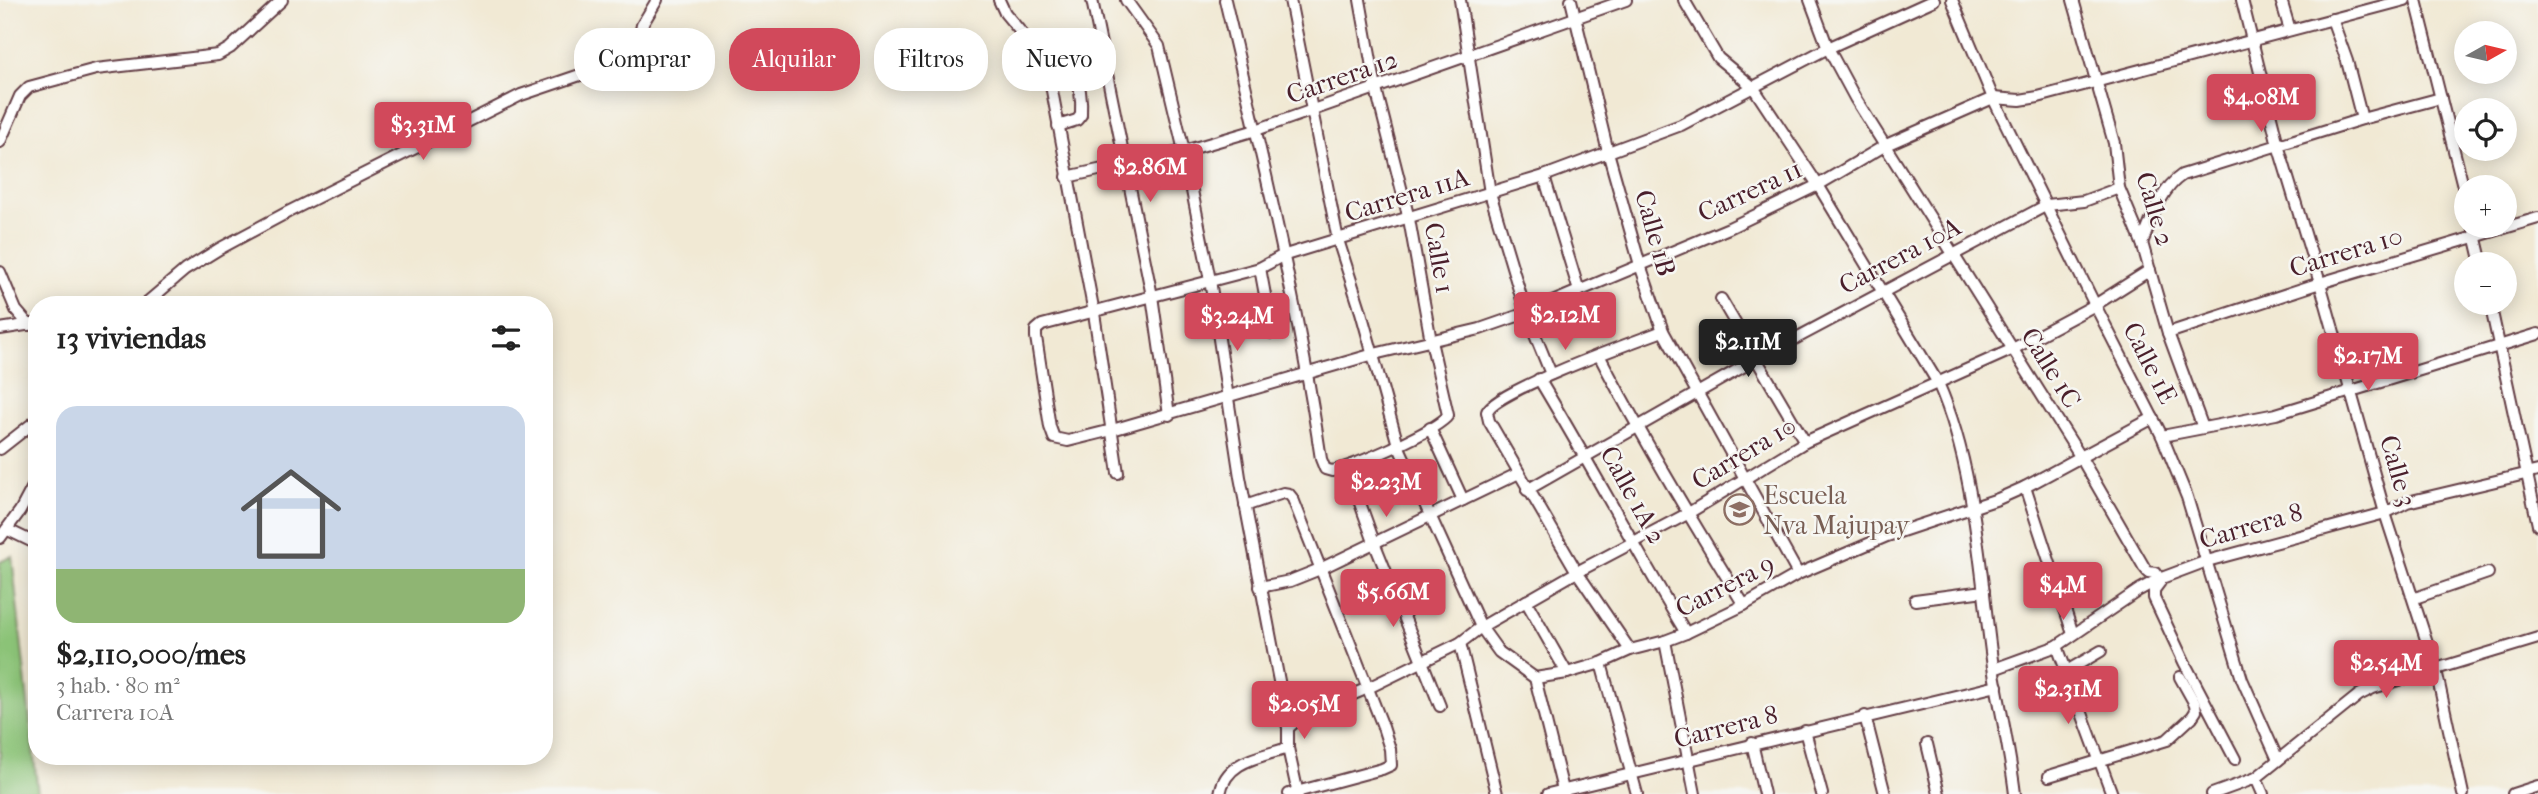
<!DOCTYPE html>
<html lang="es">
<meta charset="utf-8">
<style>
:root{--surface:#fff;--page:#f2f2f2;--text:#222;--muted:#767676;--line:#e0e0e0;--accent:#d1495b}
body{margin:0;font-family:"IM FELL French Canon",serif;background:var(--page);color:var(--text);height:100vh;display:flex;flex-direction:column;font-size:26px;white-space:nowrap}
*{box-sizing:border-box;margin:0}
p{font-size:23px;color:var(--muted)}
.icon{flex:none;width:38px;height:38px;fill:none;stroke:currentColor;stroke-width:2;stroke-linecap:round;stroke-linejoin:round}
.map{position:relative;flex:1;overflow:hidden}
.details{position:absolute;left:28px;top:296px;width:525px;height:469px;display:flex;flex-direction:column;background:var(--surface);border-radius:28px;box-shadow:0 4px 18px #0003}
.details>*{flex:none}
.banner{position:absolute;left:574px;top:28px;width:665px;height:63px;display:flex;gap:14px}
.needle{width:46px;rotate:82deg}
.buttons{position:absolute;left:2454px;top:21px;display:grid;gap:14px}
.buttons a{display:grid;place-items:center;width:63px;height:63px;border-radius:50%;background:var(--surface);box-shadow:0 4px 18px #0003;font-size:35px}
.price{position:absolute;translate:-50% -60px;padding:0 16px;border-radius:7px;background:var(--accent);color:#fff;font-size:23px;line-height:46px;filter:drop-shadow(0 2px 4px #0008)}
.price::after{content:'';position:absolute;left:50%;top:42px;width:21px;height:16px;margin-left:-10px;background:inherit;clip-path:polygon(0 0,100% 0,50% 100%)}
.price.active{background:#222;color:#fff}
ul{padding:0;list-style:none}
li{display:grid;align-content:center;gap:14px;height:371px;padding:0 28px}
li+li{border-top:2px solid var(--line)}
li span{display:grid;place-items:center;height:217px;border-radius:21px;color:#555}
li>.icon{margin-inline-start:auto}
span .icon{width:126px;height:126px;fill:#fffc;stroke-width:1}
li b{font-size:30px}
h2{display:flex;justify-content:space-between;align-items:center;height:84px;padding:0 28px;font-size:30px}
.tag{padding:0 24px;border-radius:28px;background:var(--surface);box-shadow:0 4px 18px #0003;font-size:24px;line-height:63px}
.tag.active{background:var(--accent);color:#fff}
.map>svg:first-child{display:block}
.green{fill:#8bc377;stroke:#6a7151;stroke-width:2}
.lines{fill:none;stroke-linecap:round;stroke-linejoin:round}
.minor-casing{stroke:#633d44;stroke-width:14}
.minor{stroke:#fff;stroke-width:10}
.labels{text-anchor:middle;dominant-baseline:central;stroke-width:5;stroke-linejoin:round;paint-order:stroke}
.street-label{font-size:26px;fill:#4a1f2b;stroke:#f6f6f2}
.education-label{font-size:26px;fill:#785e54;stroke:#f6f6f2;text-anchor:start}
</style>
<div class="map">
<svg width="2538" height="794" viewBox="0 0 2538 794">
<rect width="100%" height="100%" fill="#f6f6f2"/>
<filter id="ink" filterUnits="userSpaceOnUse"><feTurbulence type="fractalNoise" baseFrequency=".0143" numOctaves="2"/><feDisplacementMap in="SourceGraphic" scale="14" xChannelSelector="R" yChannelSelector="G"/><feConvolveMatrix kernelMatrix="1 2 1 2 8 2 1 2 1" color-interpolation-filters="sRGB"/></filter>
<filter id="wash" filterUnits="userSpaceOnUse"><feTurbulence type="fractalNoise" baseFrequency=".00686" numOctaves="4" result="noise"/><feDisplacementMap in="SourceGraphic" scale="28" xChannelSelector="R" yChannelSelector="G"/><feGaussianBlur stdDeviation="1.57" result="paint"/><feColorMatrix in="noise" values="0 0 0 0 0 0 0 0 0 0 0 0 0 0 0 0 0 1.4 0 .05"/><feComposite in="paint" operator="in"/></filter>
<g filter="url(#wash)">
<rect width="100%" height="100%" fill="#f1e9d4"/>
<!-- green -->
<polygon class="green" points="12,556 38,794 0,794 0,562"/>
</g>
<g filter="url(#ink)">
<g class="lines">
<defs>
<g id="minor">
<polyline points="999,0 1005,13 1047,64 1094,313 1118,473"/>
<polyline points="1092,0 1152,296 1169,415"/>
<polyline points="1126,0 1159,46 1184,151 1210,280 1240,477 1288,728"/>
<path d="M1225,0C1261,152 1298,304 1321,459L1325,469L1332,471C1352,467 1439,430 1448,415L1431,341L1409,219L1376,89L1360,0"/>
<polyline points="1290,0 1338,240 1361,312 1398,445 1481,627 1499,652 1535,678"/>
<polyline points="1460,0 1490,193 1526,313 1551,374"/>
<polyline points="1571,0 1608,152 1640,265 1663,331 1798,574"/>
<path d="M1684,0L1718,58L1753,87L1818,185L1938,383C1976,468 1980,575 1993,667C2000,709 2010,751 2015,794"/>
<polyline points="1810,0 1828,48 1855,98 2080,456 2144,567 2148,572 2156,573 2160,582 2154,590 2154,598 2184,662 2235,759"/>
<polyline points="1934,0 1828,48 1681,125 1544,176 1282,256 1260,268 1042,325 1036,330 1036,337 1050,427 1054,438 1068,441 1112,430 1374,354 1480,329 1526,313 1729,228 1818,185 1886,145 1993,98 2020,100 2038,97 2405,0"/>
<polyline points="1952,0 1993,98 2095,305 2162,436 2187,497 2242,679 2278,760"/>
<polyline points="2073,0 2114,143 2119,188 2142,243 2168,333 2203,428"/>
<polyline points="2242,0 2278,145 2320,283 2385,513 2436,670 2463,794"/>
<polyline points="2281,0 2290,30"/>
<polyline points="2416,0 2466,198"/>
<polyline points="2332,19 2347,61 2362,119"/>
<path d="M1049,73L1067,68L1073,69C1080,81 1082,101 1081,115L1077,120L1058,126"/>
<polyline points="0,142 20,96 29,87 96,69 218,55 230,48 282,0"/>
<polyline points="1544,176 1579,291"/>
<polyline points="1067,177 1184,151 1256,130 1626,0"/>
<polyline points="2473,226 2482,264"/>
<path d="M2142,243C2152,219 2160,190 2182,175L2362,119L2441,98"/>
<polyline points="1260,268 1272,333"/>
<polyline points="0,272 16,310 29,325"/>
<polyline points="1721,299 1805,442"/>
<polyline points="2490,303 2538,525"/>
<polyline points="145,304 185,270 219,249 288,212 521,95 580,75 623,67 635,56 642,25 657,0"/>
<polyline points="0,329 32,324"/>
<polyline points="2168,333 2320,283 2538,218"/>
<path d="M1599,355C1644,441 1693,523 1744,605"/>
<path d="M1539,379C1590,463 1635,549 1686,633"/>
<polyline points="1430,428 1463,500"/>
<polyline points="2162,436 2276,414 2538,334"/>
<polyline points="0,449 37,420"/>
<polyline points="1347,467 1374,542 1440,706"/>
<polyline points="2025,487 2073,634"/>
<polyline points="1527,490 1755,360 2047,205 2084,201 2119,188"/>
<polyline points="1245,506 1283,493 1289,494 1293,499 1382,724 1390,749 1391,765 1382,769 1289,794"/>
<polyline points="8,530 37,544"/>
<polyline points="0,538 20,511 37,479"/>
<polyline points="1260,587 1290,581 1320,569 1519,473"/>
<polyline points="2415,598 2488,573"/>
<polyline points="1915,600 1984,591"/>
<polyline points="1526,601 1567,673"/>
<polyline points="1665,641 1695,794"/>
<polyline points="1460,643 1497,794"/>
<polyline points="2057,646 2112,794"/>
<path d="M1630,650L1577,572L1489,421L1487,412C1493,392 1636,341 1663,331"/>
<polyline points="1601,663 1637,794"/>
<polyline points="1994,669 2057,646 2139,590 2159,579 2207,561 2385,513 2407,502 2538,471"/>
<polyline points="2065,672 2101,651"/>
<polyline points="1535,678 1567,673 1601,663 1630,650 1665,641 1686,633 1744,605 1798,574 1887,536 1998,499 2025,487 2153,418"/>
<polyline points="1535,678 1564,794"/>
<polyline points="1865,716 1885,794"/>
<polyline points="1805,731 1822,794"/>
<polyline points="1752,743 1764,794"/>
<polyline points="1927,744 1939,794"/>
<polyline points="1288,748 1298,794"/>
<polyline points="2049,776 2167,740 2192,717 2196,711 2195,704 2180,677"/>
<polyline points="2256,778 2263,794"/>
<path d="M1220,794C1225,760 1261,757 1288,748V728L1302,716L1368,688L1460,643L1481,627L1577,572L1687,514L1805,442L2011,350L2095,305L2150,270"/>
<polyline points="1548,794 1997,686"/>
<polyline points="2212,794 2256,778 2359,695 2373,688 2538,638"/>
<polyline points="2513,794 2538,786"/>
</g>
</defs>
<!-- minor casing -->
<use href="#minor" class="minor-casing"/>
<!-- minor -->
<use href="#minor" class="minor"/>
</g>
</g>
<!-- icons -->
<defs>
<symbol id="school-ring" viewBox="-11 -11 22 22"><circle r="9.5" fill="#f6f6f2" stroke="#8d6e63" stroke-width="1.5"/><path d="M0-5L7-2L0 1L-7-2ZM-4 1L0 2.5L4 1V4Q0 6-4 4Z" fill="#8d6e63"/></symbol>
</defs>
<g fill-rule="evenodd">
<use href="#school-ring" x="1722" y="492" width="35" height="35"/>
</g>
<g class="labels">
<!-- street labels -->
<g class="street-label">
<text transform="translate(1342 77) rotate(-19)">Carrera 12</text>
<text transform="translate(1750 191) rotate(-25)">Carrera 11</text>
<text transform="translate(1407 195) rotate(-17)">Carrera 11A</text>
<text transform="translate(2155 209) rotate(73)">Calle 2</text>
<text transform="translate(1655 233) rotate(74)">Calle 1B</text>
<text transform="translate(2346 252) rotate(-17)">Carrera 10</text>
<text transform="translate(1900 256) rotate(-28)">Carrera 10A</text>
<text transform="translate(1439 258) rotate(80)">Calle 1</text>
<text transform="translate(2150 363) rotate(63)">Calle 1E</text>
<text transform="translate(2051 368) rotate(58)">Calle 1C</text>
<text transform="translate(1744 453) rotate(-31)">Carrera 10</text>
<text transform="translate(2398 471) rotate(74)">Calle 3</text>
<text transform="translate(1633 495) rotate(61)">Calle 1A 2</text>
<text transform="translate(2251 526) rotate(-16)">Carrera 8</text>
<text transform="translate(1725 586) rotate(-27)">Carrera 9</text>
<text transform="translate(1726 727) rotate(-14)">Carrera 8</text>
</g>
<!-- education labels -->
<g class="education-label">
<text x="1763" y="495">Escuela<tspan x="1763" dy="30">Nva Majupay</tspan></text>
</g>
</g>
</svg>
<div class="buttons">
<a><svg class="needle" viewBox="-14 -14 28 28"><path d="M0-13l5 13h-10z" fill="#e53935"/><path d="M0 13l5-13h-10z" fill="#767676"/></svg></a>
<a><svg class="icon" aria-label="locate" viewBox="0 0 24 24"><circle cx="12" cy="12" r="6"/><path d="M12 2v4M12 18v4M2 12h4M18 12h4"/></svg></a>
<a>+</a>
<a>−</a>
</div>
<b class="price" style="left:2261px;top:134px">$4.08M</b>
<b class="price" style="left:423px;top:162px">$3.31M</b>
<b class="price" style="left:1150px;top:204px">$2.86M</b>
<b class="price" style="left:1565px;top:352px">$2.12M</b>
<b class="price" style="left:1237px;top:353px">$3.24M</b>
<b class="price active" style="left:1748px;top:379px">$2.11M</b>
<b class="price" style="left:2368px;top:393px">$2.17M</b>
<b class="price" style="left:1386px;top:519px">$2.23M</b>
<b class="price" style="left:2063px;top:622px">$4M</b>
<b class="price" style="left:1393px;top:629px">$5.66M</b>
<b class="price" style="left:2386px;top:700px">$2.54M</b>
<b class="price" style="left:2068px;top:726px">$2.31M</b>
<b class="price" style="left:1304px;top:741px">$2.05M</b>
<div class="banner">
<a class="tag">Comprar</a>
<a class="tag active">Alquilar</a>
<a class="tag">Filtros</a>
<a class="tag">Nuevo</a>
</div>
<section class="details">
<h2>13 viviendas<svg class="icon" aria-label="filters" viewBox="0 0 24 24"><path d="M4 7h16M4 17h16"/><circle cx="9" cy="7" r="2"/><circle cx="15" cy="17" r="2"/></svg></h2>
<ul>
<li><span style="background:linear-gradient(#c9d6e8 75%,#8fb573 0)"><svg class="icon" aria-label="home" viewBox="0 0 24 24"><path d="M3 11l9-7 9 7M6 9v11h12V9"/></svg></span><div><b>$2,110,000/mes</b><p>3 hab. · 80 m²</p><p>Carrera 10A</p></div></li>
</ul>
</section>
</div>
